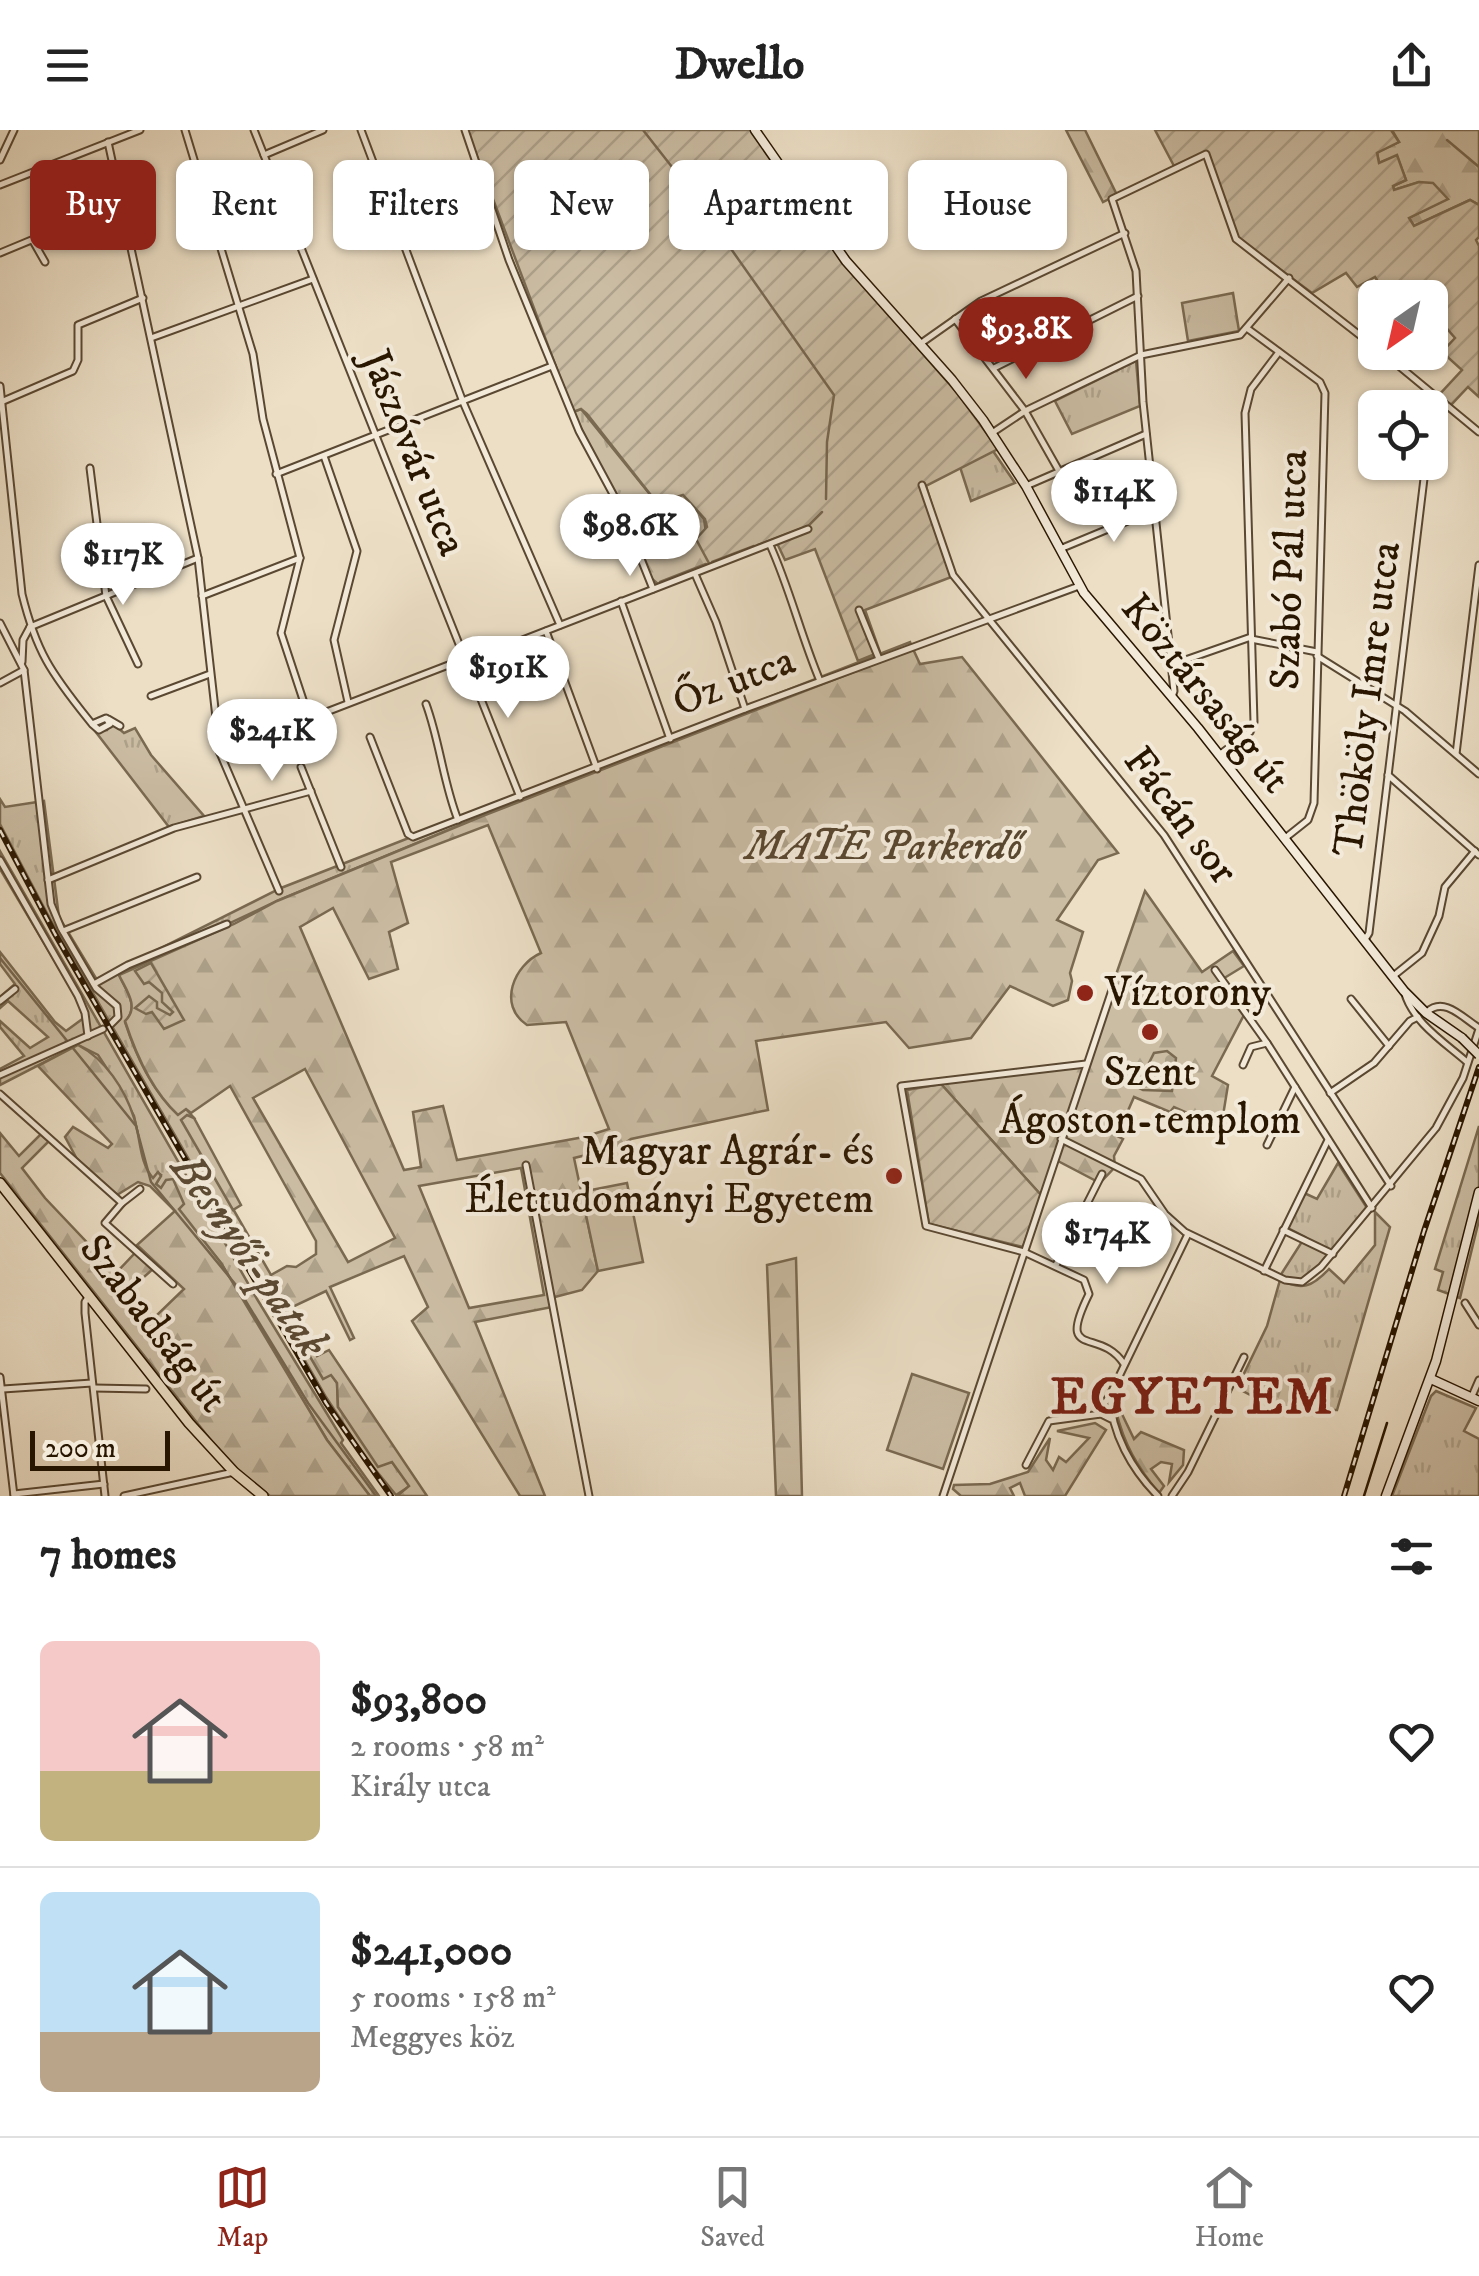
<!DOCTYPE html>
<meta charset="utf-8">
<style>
:root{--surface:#fff;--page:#f6f6f6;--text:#222;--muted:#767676;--line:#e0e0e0;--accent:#8f2418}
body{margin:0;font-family:"IM FELL DW Pica",serif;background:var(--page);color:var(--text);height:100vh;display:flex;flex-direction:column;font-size:38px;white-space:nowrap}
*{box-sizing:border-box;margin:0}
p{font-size:32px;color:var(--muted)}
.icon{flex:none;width:55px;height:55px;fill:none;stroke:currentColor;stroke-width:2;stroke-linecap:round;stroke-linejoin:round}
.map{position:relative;height:1366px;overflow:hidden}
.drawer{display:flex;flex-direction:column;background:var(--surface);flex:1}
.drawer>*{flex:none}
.top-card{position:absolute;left:30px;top:30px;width:1420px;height:90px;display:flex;gap:20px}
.needle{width:65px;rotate:214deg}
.buttons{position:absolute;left:1358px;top:150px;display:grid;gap:20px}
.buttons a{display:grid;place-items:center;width:90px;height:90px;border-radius:15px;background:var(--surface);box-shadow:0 2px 8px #0004;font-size:50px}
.scale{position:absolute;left:30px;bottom:25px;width:140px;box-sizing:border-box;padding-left:10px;border:5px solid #291600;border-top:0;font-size:28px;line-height:35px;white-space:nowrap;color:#291600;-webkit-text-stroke:8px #f3eada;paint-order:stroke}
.price{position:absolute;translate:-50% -85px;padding:0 22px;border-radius:35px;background:#fff;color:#222;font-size:32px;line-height:65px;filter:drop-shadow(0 2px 5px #0008)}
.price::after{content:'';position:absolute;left:50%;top:60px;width:30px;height:22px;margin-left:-15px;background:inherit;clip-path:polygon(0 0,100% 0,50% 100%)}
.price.on{background:var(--accent);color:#fff}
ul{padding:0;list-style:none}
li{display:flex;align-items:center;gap:30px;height:250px;padding:0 40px}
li+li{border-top:2px solid var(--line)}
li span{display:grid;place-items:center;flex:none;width:280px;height:200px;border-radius:15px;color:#555}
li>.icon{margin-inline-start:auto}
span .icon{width:120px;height:120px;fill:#fffc;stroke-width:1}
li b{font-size:42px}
h2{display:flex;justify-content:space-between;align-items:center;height:120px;padding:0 40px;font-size:42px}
.chip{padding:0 35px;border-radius:15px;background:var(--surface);box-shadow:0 2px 8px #0004;font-size:35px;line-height:90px}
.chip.on{background:var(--accent);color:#fff}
header{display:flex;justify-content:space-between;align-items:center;height:130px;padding:0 40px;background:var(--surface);font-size:45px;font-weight:700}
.menu{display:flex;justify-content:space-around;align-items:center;height:140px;border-top:2px solid var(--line);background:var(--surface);font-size:28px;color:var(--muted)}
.menu a{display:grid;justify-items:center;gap:5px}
.menu .on{color:var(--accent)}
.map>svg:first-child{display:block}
.grass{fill:url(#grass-tufts);stroke:#7a6a52;stroke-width:2.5}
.forest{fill:url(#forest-firs);stroke:#7a6a52;stroke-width:2.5;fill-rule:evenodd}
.cemetery{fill:url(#cemetery-stones);stroke:#7a6a52;stroke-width:2.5}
.garden{fill:url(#garden-furrows);stroke:#7a6a52;stroke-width:2.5}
.pitch{fill:#cbbda4;stroke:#7a6a52;stroke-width:2.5}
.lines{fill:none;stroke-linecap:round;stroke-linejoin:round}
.stream{stroke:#76664f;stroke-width:2.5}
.street-casing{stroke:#5a4832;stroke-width:9}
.secondary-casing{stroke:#291600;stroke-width:11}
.primary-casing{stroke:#291600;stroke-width:12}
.street{stroke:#f3eada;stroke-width:5}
.secondary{stroke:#f3eada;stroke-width:8}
.primary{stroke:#ecdfc6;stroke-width:9}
.tram{stroke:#291600;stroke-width:2.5}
.rail-casing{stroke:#291600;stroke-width:6}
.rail{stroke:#f3eada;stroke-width:2.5;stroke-dasharray:8;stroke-linecap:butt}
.secondary-bridge-casing{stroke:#291600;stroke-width:11;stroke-linecap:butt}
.secondary-bridge{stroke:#f3eada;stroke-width:8}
.poi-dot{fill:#8f2418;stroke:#f3eada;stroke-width:4}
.labels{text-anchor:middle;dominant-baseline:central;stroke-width:8;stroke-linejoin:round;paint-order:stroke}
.street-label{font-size:42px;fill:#291600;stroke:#f3eada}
.park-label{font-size:42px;font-style:italic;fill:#5a4831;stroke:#f3eada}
.poi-label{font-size:42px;fill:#291600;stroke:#f3eada;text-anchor:start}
.water-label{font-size:45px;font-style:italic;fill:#5d4b34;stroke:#f3eada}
.district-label{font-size:52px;font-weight:bold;letter-spacing:2.5px;fill:#7a1f14;stroke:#f3eada}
</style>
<header><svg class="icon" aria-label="menu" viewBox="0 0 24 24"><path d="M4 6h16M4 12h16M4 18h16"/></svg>Dwello<svg class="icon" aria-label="share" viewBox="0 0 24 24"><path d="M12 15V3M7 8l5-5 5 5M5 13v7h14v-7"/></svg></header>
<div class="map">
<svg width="1479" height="1366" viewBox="0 0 1479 1366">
<defs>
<pattern id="grass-tufts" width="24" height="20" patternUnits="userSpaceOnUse" patternTransform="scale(2.5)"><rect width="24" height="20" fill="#cbbda4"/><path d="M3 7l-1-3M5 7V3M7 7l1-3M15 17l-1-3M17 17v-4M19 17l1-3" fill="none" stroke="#aea28b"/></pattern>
<pattern id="forest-firs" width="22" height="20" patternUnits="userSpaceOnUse" patternTransform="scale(2.5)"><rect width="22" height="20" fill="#cbbda4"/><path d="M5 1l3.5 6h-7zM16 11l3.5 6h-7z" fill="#aea28b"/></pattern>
<pattern id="cemetery-stones" width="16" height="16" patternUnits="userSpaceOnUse" patternTransform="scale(2.5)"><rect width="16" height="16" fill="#cbbda4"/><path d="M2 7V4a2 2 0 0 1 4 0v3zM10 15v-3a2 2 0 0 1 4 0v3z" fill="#aea28b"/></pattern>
<pattern id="garden-furrows" width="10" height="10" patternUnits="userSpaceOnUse" patternTransform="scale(2.5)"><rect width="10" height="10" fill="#cbbda4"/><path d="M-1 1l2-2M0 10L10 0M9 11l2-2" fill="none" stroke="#aea28b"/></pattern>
</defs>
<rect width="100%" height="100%" fill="#ecdfc6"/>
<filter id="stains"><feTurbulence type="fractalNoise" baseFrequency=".002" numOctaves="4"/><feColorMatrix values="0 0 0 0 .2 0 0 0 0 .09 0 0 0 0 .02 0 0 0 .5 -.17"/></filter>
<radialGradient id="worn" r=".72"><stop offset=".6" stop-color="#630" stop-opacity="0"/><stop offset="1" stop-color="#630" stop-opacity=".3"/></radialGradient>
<!-- grass -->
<g class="grass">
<polygon points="1233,163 1239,201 1188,211 1182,173"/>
<polygon points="1136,231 1140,276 1072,304 1055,271"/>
<polygon points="581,279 665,383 639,414 573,282"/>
<polygon points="993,321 1015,353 971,371 960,337"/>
<path d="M910,512L913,519L485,685L277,771L119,845C126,861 140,876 125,892C136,925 151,960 178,984L186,979L194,988L182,990L271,1145C268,1178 312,1217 323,1248L331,1244L337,1253L338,1277L392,1332L410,1356L396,1365L365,1327L326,1267L49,787L0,694V669L5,677L44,671L59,787L97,850L281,758Z"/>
<polygon points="111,592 124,603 135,598 151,625 204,686 169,697 95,601 107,600"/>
<polygon points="0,721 257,1169 343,1310 341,1313 379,1366 370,1366 327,1310 221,1133 156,1054 161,1045 158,1043 153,1049 145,1039 134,986 115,951 98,925 78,915 0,955 0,939 24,926 0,897 0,891 30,918 48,907 8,871 0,878 0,867 15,854 0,834 0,822 55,892 66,901 85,887 72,860 0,739"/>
<polygon points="1479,996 1479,1090 1460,1168 1438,1160 1443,1142 1435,1139"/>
<path d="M1338,1033L1369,1081C1355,1096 1315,1150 1296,1151C1289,1151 1286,1149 1280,1146L1305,1107L1286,1097L1302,1062L1317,1069Z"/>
<path d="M1375,1082L1390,1097L1337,1280H1279L1237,1258L1267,1196L1280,1150C1302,1161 1312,1157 1329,1139L1344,1153L1375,1115Z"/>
<polygon points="1436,1261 1476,1278 1464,1301 1479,1309 1479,1366 1392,1366 1431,1266"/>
</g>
<!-- forest -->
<g class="forest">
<polygon points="1066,0 1085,0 1117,65 1103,72"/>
<polygon points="1392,0 1479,0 1479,75 1470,70 1414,96 1409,88 1447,69 1419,52 1394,60 1393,56 1406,50 1397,26 1379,33 1377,22 1399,12"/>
<polygon points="683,364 704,389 711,437 658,454 651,448 639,414 676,367"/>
<path d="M913,519L920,534L962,527L1118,723L1098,730L1057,790L1083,802L1070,843L1072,851L1068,870L1053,876L1010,856L971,908L909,918L886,892L756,911L768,980L631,1009L619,1017L574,1028L598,1141L582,1160L551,1168L552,1177L475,1192L545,1366H520L412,1191L428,1177L404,1126L330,1157L354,1208L350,1210L326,1161L290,1178L317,1226L329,1220L427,1366H397L409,1356L392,1332L378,1337L338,1277L337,1253L331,1245L323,1249L270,1158L271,1145L287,1136L296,1137L316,1124V1111L230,956L191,983L186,979L178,985C152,961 136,925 125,891C140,877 126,860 119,845L234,794L277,771L485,685ZM488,695L541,823C514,835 497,875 527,895L566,892L609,999L584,1007L457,1030L443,976L413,982L421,1037L404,1040L300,797L333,778L369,849L398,839L389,802L408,793L391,732ZM305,939L395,1108L348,1132L253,968ZM521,1038L544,1165L469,1178L419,1056Z"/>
<polygon points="1145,761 1202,842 1233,821 1244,836 1221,850 1245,883 1212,946 1228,955 1221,998 1174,977 1170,982 1134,967 1117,1006 1123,1009 1114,1026 1115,1037 1100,1053 1054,1029 1041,1065 941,954 1076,934 1084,937"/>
<path d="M78,915C105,929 125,959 134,988C141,1009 139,1032 153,1048L158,1042L161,1046L156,1054L161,1058L166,1050L173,1049L184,1074L179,1079L221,1133L327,1310L370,1366H270L228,1332L0,1043V1003L19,1026L41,1004L49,1011L22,1038L45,1068L116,1143L135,1123L153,1139L128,1161L154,1188L184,1159L137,1115L175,1081L150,1056L138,1052L117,1065L77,1029L65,1007L73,997L108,1018L112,1014L38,936Z"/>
<polygon points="187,985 194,988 241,1075 233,1080 181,990"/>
<polygon points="796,1128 802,1366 776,1366 767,1135"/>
<path d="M1116,1281L1121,1282L1134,1309L1141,1302L1184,1320L1183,1335L1169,1352L1172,1334L1161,1332L1151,1339L1164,1356L1159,1363C1137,1337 1124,1314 1116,1281Z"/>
<polygon points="1095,1293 1106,1300 1065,1366 1025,1366 1020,1353 1010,1358 1014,1366 961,1366 953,1359 954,1355 990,1354 1028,1342 1050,1308 1046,1330 1053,1340 1059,1327 1066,1332 1089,1308 1057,1301"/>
</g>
<!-- cemetery -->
<polygon class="cemetery" points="1167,921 1176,928 1172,961 1143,960 1137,957 1154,923"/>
<!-- garden -->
<g class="garden">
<polygon points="467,0 753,0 867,160 958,264 998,319 926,356 954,446 865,480 880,522 858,531 815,419 785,430 776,411 711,437 696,409 707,397 705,389 683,365 676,367 665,383 587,284 581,279 573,282"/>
<polygon points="1155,0 1391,0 1399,12 1377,23 1379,33 1397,25 1406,50 1393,56 1394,60 1419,52 1433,53 1448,69 1409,88 1414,96 1470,70 1479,75 1479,107 1476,110 1479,116 1479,267 1468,257 1451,275 1439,265 1462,240 1442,222 1455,208 1430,179 1430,168 1394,167 1390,162 1386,164 1375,147 1357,157 1346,143 1312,163 1238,108 1207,22 1174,36"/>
<polygon points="151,833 184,890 164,899 152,882 146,884 135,878 149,866 157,872 157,878 170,885 173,882 162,872 162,863 149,852 144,854 135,841"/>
<polygon points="941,954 1041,1065 1023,1117 929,1094 907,960"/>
</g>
<!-- pitch -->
<g class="pitch">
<polygon points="627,1053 643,1132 598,1141 581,1062"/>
<polygon points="912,1244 969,1263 943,1339 887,1320"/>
</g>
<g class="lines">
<!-- stream -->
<g class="stream">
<polyline points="643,0 683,51"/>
<polyline points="1447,10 1479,37"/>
<polyline points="686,55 834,265 827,312 826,369"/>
<polyline points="758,415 808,396 822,382"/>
<polyline points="712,432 754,416"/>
<polyline points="660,452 706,434"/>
<polyline points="0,828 136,996 151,1052 236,1155 308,1273 376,1366"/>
</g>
<defs>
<g id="street">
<polyline points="185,0 253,224 263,289 300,428 281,503 309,588"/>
<polyline points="254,0 520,667"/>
<polyline points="361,0 463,272 560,495"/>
<polyline points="465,0 509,130 579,301 621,379 653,459"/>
<polyline points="108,12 198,428 220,623 279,761"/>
<polyline points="264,25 323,0"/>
<polyline points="0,30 14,0"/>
<polyline points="0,55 140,0"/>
<polyline points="33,111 45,132"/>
<polyline points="0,123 82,89"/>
<polyline points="955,189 1025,281 1059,341"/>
<polyline points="1248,199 1320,252 1325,263 1314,673 1308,690 1284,709"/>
<polyline points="151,208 313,149"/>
<polyline points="920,214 981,171 1125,103"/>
<polyline points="1382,222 1479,302"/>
<polyline points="994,238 1138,166"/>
<path d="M0,256L22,464C36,521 51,543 88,589L92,594L106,588L110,594L99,600L92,594"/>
<polyline points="1,272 73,241 78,230 78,195 143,168"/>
<polyline points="1430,301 1437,267"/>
<polyline points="992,303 1025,281 1141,225 1240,205 1289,148"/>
<polyline points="324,326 357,421 334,510 348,572"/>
<polyline points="90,338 106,466 138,534"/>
<polyline points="276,344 552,236"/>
<polyline points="922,355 953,445 1164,705 1391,1056"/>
<polyline points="1026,356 1146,304"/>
<path d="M770,415C790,459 801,506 820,551"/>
<polyline points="1060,419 1154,380"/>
<polyline points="695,444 716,492 745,579"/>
<polyline points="202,466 300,428"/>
<polyline points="621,471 670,609"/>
<polyline points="859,480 879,529"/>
<polyline points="0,493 24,540 51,774 61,798 96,858 117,876 118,887 111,894"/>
<polyline points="30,497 198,428"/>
<polyline points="546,501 597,639"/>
<polyline points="1251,509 1317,522"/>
<polyline points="1317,526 1405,581 1479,644"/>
<polyline points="22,532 23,510 30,497"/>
<polyline points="466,532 808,399"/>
<polyline points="1171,535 1251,507"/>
<polyline points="0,553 24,540"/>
<polyline points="151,566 210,544"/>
<polyline points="1172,567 1174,561 1143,272 1136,141 1112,69 1206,24 1236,109 1375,217"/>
<path d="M426,574C440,612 443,652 458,690"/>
<polyline points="108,589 120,596"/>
<polyline points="370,607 408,704 413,707 745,579 1079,456"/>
<polyline points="220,623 464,529"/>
<polyline points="1456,624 1479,435"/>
<polyline points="1219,625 1250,602 1254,592 1245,283 1251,259 1279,222"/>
<polyline points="301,637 341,737"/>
<polyline points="1388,645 1479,725"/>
<polyline points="0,730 78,866 85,883 88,906"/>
<polyline points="48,750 174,698 311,661"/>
<polyline points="63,801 197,747"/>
<polyline points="1364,811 1369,803 1426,332"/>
<polyline points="1215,840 1267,913 1372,1078"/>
<polyline points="1392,847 1422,823 1439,786 1445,757 1475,721"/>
<polyline points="94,854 128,835 227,794"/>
<path d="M1404,861C1412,892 1444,912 1467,932"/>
<polyline points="1351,869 1389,916"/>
<polyline points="0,871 15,859"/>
<path d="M1427,882C1444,866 1463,888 1479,898"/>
<path d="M1086,934L901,956L926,1096L1024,1122L1084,1150L1089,1164C1056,1231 1099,1196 1124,1234"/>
<polyline points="1243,935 1251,917 1267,913"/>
<polyline points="0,945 103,899"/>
<polyline points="1330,963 1374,933 1410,891 1418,887"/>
<polyline points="0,964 122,1073 140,1059"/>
<polyline points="1061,1009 1141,1049 1165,1084 1185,1102 1285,1150 1302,1152 1321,1137 1436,998 1463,948 1479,899"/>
<polyline points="1267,1015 1295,957"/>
<polyline points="526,1035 589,1366"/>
<polyline points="122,1073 105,1093 173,1154"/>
<polyline points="1283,1100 1333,1124"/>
<polyline points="1056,1135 1102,1044"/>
<polyline points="1264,1141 1328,1010"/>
<polyline points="89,1166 85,1172 85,1183 105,1366"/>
<polyline points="1465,1173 1479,1195"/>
<polyline points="0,1247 14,1366"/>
<polyline points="94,1258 146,1259"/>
<polyline points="3,1259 92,1253"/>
<polyline points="1472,1266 1479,1250"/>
<polyline points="1098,1284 1110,1265"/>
<polyline points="1026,1335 1049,1291 1101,1284 1111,1289"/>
<polyline points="14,1364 104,1354"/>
<polyline points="124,1366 234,1342"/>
<polyline points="943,1366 1114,854"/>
<path d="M1158,1366C1132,1340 1111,1303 1110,1265L1188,1104"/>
<polyline points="1172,1366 1188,1342 1244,1227"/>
</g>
<g id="secondary">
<polyline points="755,0 846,131 952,250 983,290 1026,356 1084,463 1198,598 1404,861 1426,883 1462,908"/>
<polyline points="1431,1249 1479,1271"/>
<polyline points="1386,1366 1436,1231 1479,1062"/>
</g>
<polyline id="primary" points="0,1053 189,1293 234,1342 263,1366"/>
</defs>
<!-- street casing -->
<use href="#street" class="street-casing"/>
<!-- secondary casing -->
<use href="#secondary" class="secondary-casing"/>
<!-- primary casing -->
<use href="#primary" class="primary-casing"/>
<!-- street -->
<use href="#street" class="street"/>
<!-- secondary -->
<use href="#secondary" class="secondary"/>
<!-- primary -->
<use href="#primary" class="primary"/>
<!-- tram -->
<polyline class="tram" points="1364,1366 1387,1293"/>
<defs>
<g id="rail">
<polyline points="0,700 55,804 326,1273 391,1366"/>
<polyline points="1344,1366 1424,1101 1479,937"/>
</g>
</defs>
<!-- rail casing -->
<use href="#rail" class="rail-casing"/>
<!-- rail -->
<use href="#rail" class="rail"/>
<defs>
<polyline id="secondary-bridge" points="1462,908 1479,925"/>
</defs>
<!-- secondary-bridge casing -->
<use href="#secondary-bridge" class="secondary-bridge-casing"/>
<!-- secondary-bridge -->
<use href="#secondary-bridge" class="secondary-bridge"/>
</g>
<!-- markers -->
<g class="poi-dot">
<circle cx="1085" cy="863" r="10"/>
<circle cx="1150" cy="902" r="10"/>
<circle cx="894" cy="1046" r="10"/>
</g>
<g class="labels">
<!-- street labels -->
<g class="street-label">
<text transform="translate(413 323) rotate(68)">Jászóvár utca</text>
<text transform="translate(1290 440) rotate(-88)">Szabó Pál utca</text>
<text transform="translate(734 552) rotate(-21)">Őz utca</text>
<text transform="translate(1205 564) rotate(51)">Köztársaság út</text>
<text transform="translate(1368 569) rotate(-83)">Thököly Imre utca</text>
<text transform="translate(1180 686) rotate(53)">Fácán sor</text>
<text transform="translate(153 1194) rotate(52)">Szabadság út</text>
</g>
<!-- park labels -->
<g class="park-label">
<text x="884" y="717">MATE Parkerdő</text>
</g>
<!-- poi labels -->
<g class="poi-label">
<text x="1105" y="863">Víztorony</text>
<text x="1150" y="943" text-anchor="middle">Szent<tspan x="1150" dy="48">Ágoston-templom</tspan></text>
<text x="874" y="1022" text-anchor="end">Magyar Agrár- és<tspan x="874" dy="48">Élettudományi Egyetem</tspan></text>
</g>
<!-- water labels -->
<g class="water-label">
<text transform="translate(249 1126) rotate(55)">Besnyői-patak</text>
</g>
<!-- district labels -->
<g class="district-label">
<text x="1193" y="1268">EGYETEM</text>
</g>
</g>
<rect width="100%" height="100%" filter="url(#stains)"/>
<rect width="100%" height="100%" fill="url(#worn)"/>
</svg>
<div class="buttons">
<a><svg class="needle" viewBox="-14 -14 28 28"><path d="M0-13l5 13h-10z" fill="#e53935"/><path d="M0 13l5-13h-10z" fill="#767676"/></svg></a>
<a><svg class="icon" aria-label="locate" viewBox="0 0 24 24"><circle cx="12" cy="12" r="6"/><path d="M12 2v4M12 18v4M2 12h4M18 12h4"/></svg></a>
</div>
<div class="scale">200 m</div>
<b class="price on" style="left:1026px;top:252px">$93.8K</b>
<b class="price" style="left:1114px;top:415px">$114K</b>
<b class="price" style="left:630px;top:449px">$98.6K</b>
<b class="price" style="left:123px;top:478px">$117K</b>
<b class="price" style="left:508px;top:591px">$191K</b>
<b class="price" style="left:272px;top:654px">$241K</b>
<b class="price" style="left:1107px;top:1157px">$174K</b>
<div class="top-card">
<a class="chip on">Buy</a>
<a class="chip">Rent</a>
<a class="chip">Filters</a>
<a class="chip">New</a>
<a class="chip">Apartment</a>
<a class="chip">House</a>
</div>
</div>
<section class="drawer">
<h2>7 homes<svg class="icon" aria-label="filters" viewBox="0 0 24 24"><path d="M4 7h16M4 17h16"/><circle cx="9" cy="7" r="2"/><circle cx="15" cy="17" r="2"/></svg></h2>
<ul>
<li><span style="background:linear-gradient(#f6c9c9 65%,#c2b280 0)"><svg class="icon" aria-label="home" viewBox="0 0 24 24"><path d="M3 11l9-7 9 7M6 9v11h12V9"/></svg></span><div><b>$93,800</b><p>2 rooms · 58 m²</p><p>Király utca</p></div><svg class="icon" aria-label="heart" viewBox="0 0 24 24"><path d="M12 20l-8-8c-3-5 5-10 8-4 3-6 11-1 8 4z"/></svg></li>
<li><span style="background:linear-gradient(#bfe0f5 70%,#b9a48a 0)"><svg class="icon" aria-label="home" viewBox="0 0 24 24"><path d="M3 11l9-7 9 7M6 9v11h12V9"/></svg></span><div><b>$241,000</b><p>5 rooms · 158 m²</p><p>Meggyes köz</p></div><svg class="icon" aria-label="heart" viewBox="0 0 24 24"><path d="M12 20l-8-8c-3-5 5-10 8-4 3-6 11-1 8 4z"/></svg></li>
</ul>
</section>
<nav class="menu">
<a class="on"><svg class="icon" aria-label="map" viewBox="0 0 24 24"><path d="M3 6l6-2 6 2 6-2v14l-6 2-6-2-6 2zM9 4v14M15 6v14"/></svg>Map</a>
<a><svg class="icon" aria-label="saved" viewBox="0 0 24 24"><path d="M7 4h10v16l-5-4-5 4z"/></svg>Saved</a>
<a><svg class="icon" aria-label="home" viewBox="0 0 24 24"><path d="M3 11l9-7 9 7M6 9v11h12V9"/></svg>Home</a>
</nav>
